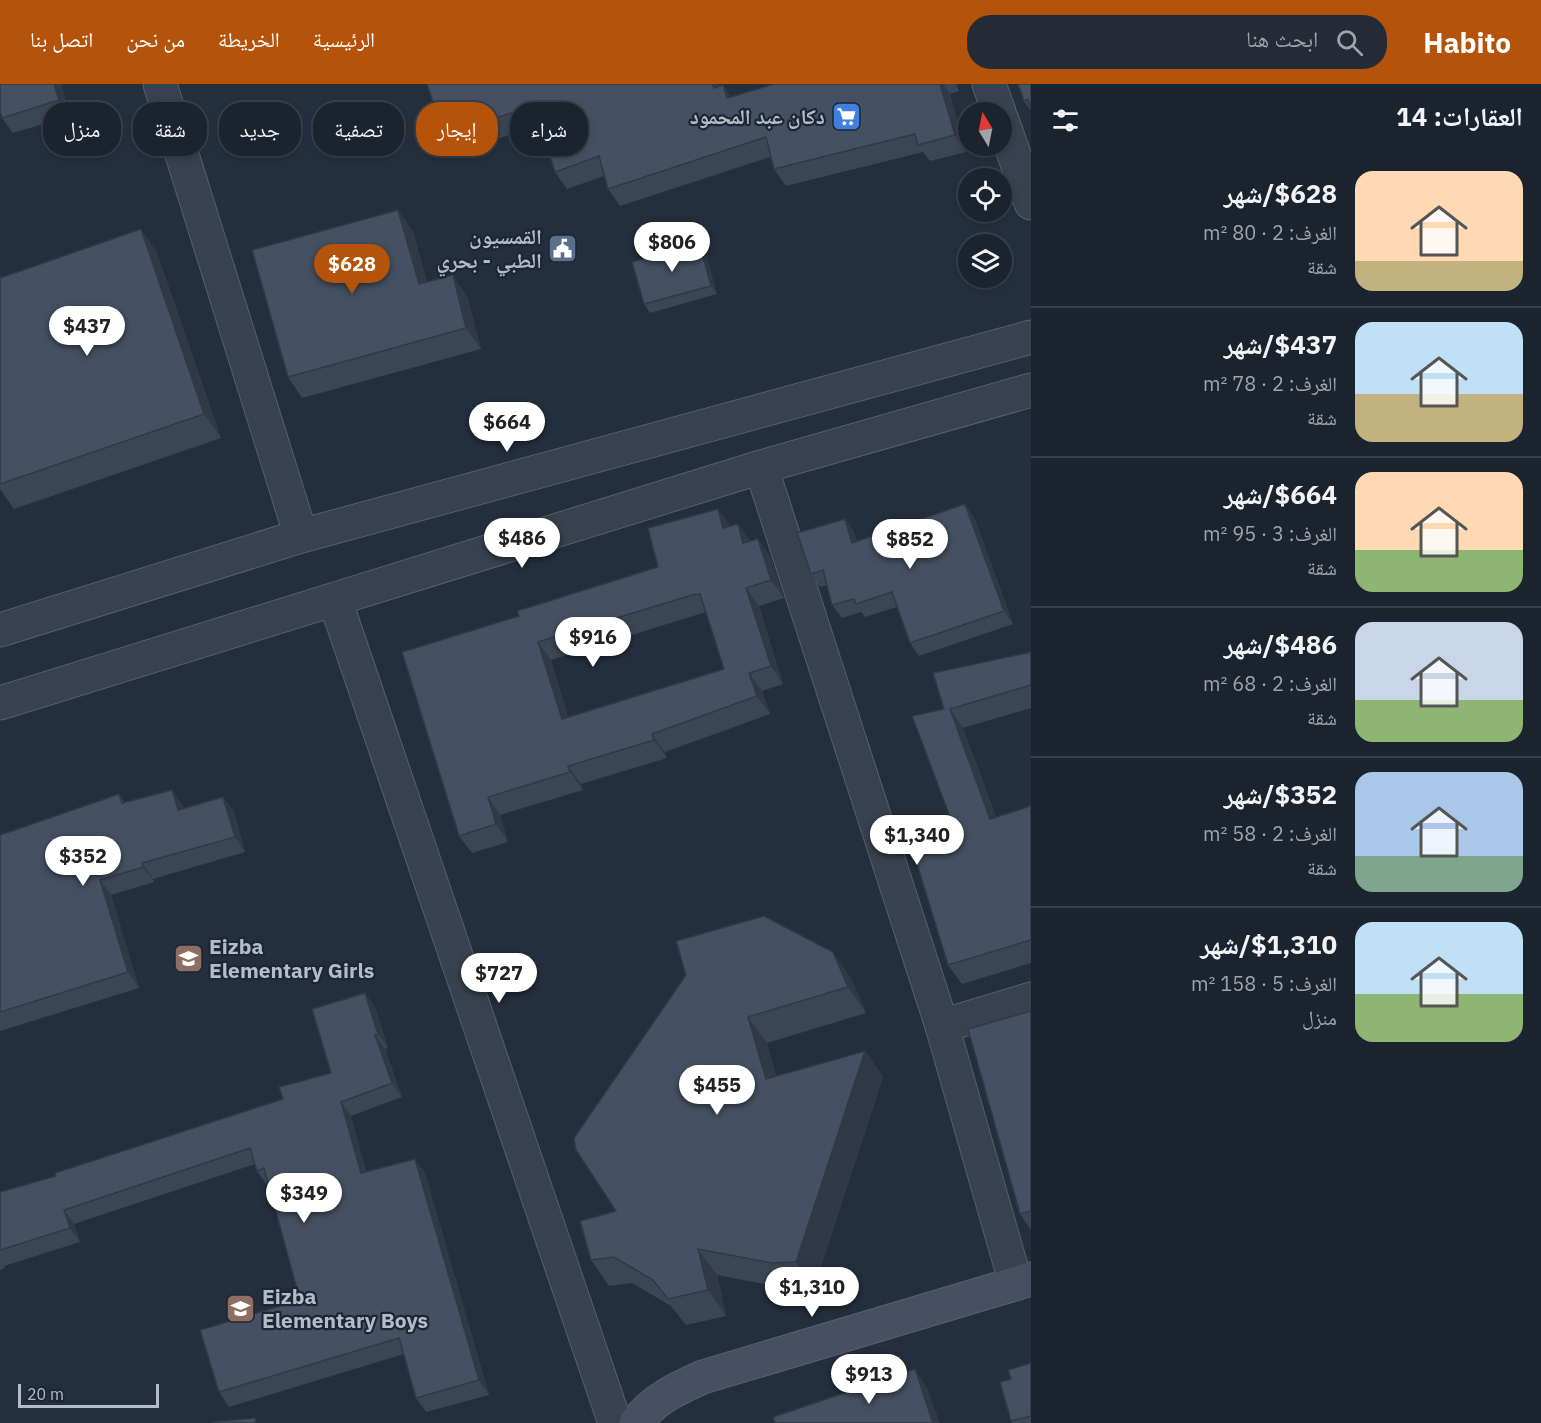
<!DOCTYPE html>
<html lang="ar">
<meta charset="utf-8">
<style>
:root{--surface:#1b232e;--page:#242b36;--text:#f1f3f6;--muted:#a0a4aa;--line:#39404a;--accent:#b45309}
body{margin:0;font-family:"IBM Plex Sans","Noto Naskh Arabic",sans-serif;background:var(--page);color:var(--text);direction:rtl;height:100vh;display:flex;flex-direction:column;font-size:22px;white-space:nowrap}
*{box-sizing:border-box;margin:0}
p{font-size:20px;color:var(--muted)}
.icon{flex:none;width:33px;height:33px;fill:none;stroke:currentColor;stroke-width:2;stroke-linecap:round;stroke-linejoin:round}
.map{position:relative;flex:1;overflow:hidden;direction:ltr}
.details{display:flex;flex-direction:column;background:var(--surface);width:510px}
.details>*{flex:none}
.banner{position:absolute;left:18px;top:18px;width:570px;height:54px;direction:rtl;display:flex;gap:12px}
.needle{width:39px;rotate:350deg}
.buttons{position:absolute;left:958px;top:18px;display:grid;gap:12px}
.buttons a{display:grid;place-items:center;width:54px;height:54px;border-radius:50%;background:var(--surface);box-shadow:0 3px 9px #0003,0 0 0 2px var(--line);font-size:30px}
.scale{position:absolute;left:18px;bottom:15px;width:141px;box-sizing:border-box;padding-left:6px;border:3px solid #b4bcc9;border-top:0;font-size:16px;line-height:21px;white-space:nowrap;color:#b4bcc9;-webkit-text-stroke:4px #1d2633;paint-order:stroke}
.price{position:absolute;translate:-50% -51px;padding:0 14px;border-radius:21px;background:#fff;color:#222;font-size:20px;line-height:39px;filter:drop-shadow(0 2px 3px #0008)}
.price::after{content:'';position:absolute;left:50%;top:36px;width:18px;height:14px;margin-left:-9px;background:inherit;clip-path:polygon(0 0,100% 0,50% 100%)}
.price.active{background:var(--accent);color:#fff}
ul{padding:0;list-style:none}
li{display:flex;align-items:center;gap:18px;height:150px;padding:0 18px}
li+li{border-top:2px solid var(--line)}
li span{display:grid;place-items:center;flex:none;width:168px;height:120px;border-radius:18px;color:#555}
li>.icon{margin-inline-start:auto}
span .icon{width:72px;height:72px;fill:#fffc;stroke-width:1}
li b{font-size:26px}
h2{display:flex;justify-content:space-between;align-items:center;height:72px;padding:0 18px;font-size:26px}
.chip{padding:0 21px;border-radius:24px;background:var(--surface);box-shadow:0 3px 9px #0003,0 0 0 2px var(--line);font-size:21px;line-height:54px}
.chip.active{background:var(--accent);color:#fff}
header{display:flex;align-items:center;gap:36px;box-sizing:border-box;height:84px;padding:0 30px;background:var(--accent);color:#fff}
header strong{font-size:28px}
nav{display:flex;gap:33px;margin-inline-start:auto;font-size:21px}
.search{width:420px;height:54px;background:var(--page);display:flex;align-items:center;gap:15px;box-sizing:border-box;padding:0 21px;border-radius:24px;color:var(--muted);font-size:22px}
main{display:flex;flex:1;min-height:0}
.map>svg:first-child{display:block}
.lines{fill:none;stroke-linecap:round;stroke-linejoin:round}
.minor-casing{stroke:#565f6c;stroke-width:35}
.tertiary-casing{stroke:#565f6c;stroke-width:35}
.secondary-casing{stroke:#565f6c;stroke-width:35}
.minor{stroke:#38414e;stroke-width:33}
.tertiary{stroke:#38414e;stroke-width:33}
.secondary{stroke:#465061;stroke-width:33}
.wall{fill:#3b4654;fill-rule:evenodd}
.shaded-wall{fill:#303945}
.building{fill:#455162;stroke:#303945;stroke-width:1.5;fill-rule:evenodd}
.labels{text-anchor:middle;dominant-baseline:central;stroke-width:4.5;stroke-linejoin:round;paint-order:stroke}
.poi-label{font-size:21px;font-weight:bold;fill:#b4bcc9;stroke:#1d2633;text-anchor:end}
</style>
<header>
<strong>Habito</strong>
<div class="search"><svg class="icon" aria-label="search" viewBox="0 0 24 24"><circle cx="10" cy="10" r="6"/><path d="M15 15l6 6"/></svg>ابحث هنا</div>
<nav><a>الرئيسية</a><a>الخريطة</a><a>من نحن</a><a>اتصل بنا</a></nav>
</header>
<main>
<section class="details">
<h2>العقارات: 14<svg class="icon" aria-label="filters" viewBox="0 0 24 24"><path d="M4 7h16M4 17h16"/><circle cx="9" cy="7" r="2"/><circle cx="15" cy="17" r="2"/></svg></h2>
<ul>
<li><span style="background:linear-gradient(#ffd9b3 75%,#c2b280 0)"><svg class="icon" aria-label="home" viewBox="0 0 24 24"><path d="M3 11l9-7 9 7M6 9v11h12V9"/></svg></span><div><b>$628/شهر</b><p>الغرف: 2 · 80 m²</p><p>شقة</p></div></li>
<li><span style="background:linear-gradient(#bfe0f5 60%,#c2b280 0)"><svg class="icon" aria-label="home" viewBox="0 0 24 24"><path d="M3 11l9-7 9 7M6 9v11h12V9"/></svg></span><div><b>$437/شهر</b><p>الغرف: 2 · 78 m²</p><p>شقة</p></div></li>
<li><span style="background:linear-gradient(#ffd9b3 65%,#8fb573 0)"><svg class="icon" aria-label="home" viewBox="0 0 24 24"><path d="M3 11l9-7 9 7M6 9v11h12V9"/></svg></span><div><b>$664/شهر</b><p>الغرف: 3 · 95 m²</p><p>شقة</p></div></li>
<li><span style="background:linear-gradient(#c9d6e8 65%,#8fb573 0)"><svg class="icon" aria-label="home" viewBox="0 0 24 24"><path d="M3 11l9-7 9 7M6 9v11h12V9"/></svg></span><div><b>$486/شهر</b><p>الغرف: 2 · 68 m²</p><p>شقة</p></div></li>
<li><span style="background:linear-gradient(#a9c7e8 70%,#7fa58c 0)"><svg class="icon" aria-label="home" viewBox="0 0 24 24"><path d="M3 11l9-7 9 7M6 9v11h12V9"/></svg></span><div><b>$352/شهر</b><p>الغرف: 2 · 58 m²</p><p>شقة</p></div></li>
<li><span style="background:linear-gradient(#bfe0f5 60%,#8fb573 0)"><svg class="icon" aria-label="home" viewBox="0 0 24 24"><path d="M3 11l9-7 9 7M6 9v11h12V9"/></svg></span><div><b>$1,310/شهر</b><p>الغرف: 5 · 158 m²</p><p>منزل</p></div></li>
</ul>
</section>
<div class="map">
<svg width="1031" height="1339" viewBox="0 0 1031 1339">
<rect width="100%" height="100%" fill="#242f3e"/>
<g class="lines">
<defs>
<g id="minor">
<polyline points="160,0 301,452"/>
<polyline points="989,0 999,28"/>
<polyline points="1002,36 1031,119"/>
<polyline points="761,383 942,942 1016,1200"/>
<polyline points="942,942 1031,915"/>
</g>
<g id="tertiary">
<polyline points="335,516 615,1339"/>
<polyline points="0,546 301,452 1031,253"/>
<polyline points="0,619 761,383 1031,306"/>
</g>
<path id="secondary" d="M636,1339C652,1316 678,1304 703,1293L1031,1195"/>
</defs>
<!-- minor casing -->
<use href="#minor" class="minor-casing"/>
<!-- tertiary casing -->
<use href="#tertiary" class="tertiary-casing"/>
<!-- secondary casing -->
<use href="#secondary" class="secondary-casing"/>
<!-- minor -->
<use href="#minor" class="minor"/>
<!-- tertiary -->
<use href="#tertiary" class="tertiary"/>
<!-- secondary -->
<use href="#secondary" class="secondary"/>
</g>
<!-- wall -->
<g class="wall">
<polygon points="61,0 70,32 13,49 2,34"/>
<polygon points="427,0 720,2 731,13 774,0 956,0 959,7 950,10 966,68 930,77 923,68 786,102 774,85 770,73 620,122 608,105 604,92 567,105 555,88 539,41 456,68 444,51"/>
<polygon points="1031,0 1031,27 1024,17"/>
<polygon points="141,145 157,169 221,354 14,425 0,405 0,194"/>
<polygon points="413,147 427,198 467,212 481,265 302,314 288,293"/>
<polygon points="699,158 705,167 717,210 650,229 644,220"/>
<path d="M718,425L730,442L738,440L750,457L770,472L784,514L759,522L783,600L762,607L770,630L665,668L667,674L581,700L583,706L500,731L508,758L472,769L459,752L519,532L658,483ZM706,528L724,585L568,633L551,576Z"/>
<polygon points="974,433 1013,540 919,572 910,559 897,523 865,533 861,528 842,534 832,521 827,501 820,503 811,490 845,435 854,448 857,457"/>
<polygon points="1031,568 1031,624 963,644 996,733 1031,722 1031,879 962,900 948,881 955,746 944,625"/>
<polygon points="119,710 125,719 183,721 184,724 223,713 234,728 245,768 153,795 154,798 111,811 139,904 0,947 0,751"/>
<polygon points="686,891 851,894 866,929 767,959 776,992 865,967 883,993 814,1204 791,1205 717,1191 726,1232 686,1241 671,1222 632,1199 609,1202 591,1176 616,1127"/>
<polygon points="375,923 388,964 385,965 402,1013 351,1032 366,1088 425,1089 489,1311 426,1328 416,1314 404,1270 229,1323 219,1308 300,1216 268,1100 267,1101 257,1087 255,1080 74,1140 80,1158 4,1182 5,1184 0,1186 0,1108 56,1092 283,1015 331,989"/>
<polygon points="1031,927 1031,1146 1020,1130"/>
<polygon points="1031,1279 1031,1339 1012,1339 1011,1337 1011,1295"/>
</g>
<!-- shaded-wall -->
<g class="shaded-wall">
<polygon points="54,0 61,0 70,32 59,16"/>
<polygon points="712,0 719,0 725,21 714,4"/>
<polygon points="940,0 943,0 950,10 966,68 955,51"/>
<polygon points="723,1 735,18 727,14"/>
<polygon points="398,126 413,147 433,221 419,200"/>
<polygon points="141,145 157,169 221,354 204,330"/>
<polygon points="699,158 705,167 717,210 711,202"/>
<polygon points="453,191 467,212 481,265 466,244"/>
<polygon points="965,420 974,433 1013,540 1004,527"/>
<polygon points="718,425 731,443 723,444"/>
<polygon points="845,435 854,448 861,472 852,459"/>
<polygon points="738,440 750,458 743,459"/>
<polygon points="758,455 770,472 784,514 771,496"/>
<polygon points="746,504 759,522 783,600 771,582"/>
<polygon points="538,558 551,576 574,653 562,635"/>
<polygon points="749,589 762,607 770,630 757,612"/>
<polygon points="950,625 963,644 1003,754 990,735"/>
<polygon points="652,650 665,668 667,674 654,656"/>
<polygon points="568,682 581,700 583,706 570,688"/>
<polygon points="172,706 183,721 189,741 178,726"/>
<polygon points="223,713 234,728 245,768 235,753"/>
<polygon points="488,713 500,731 508,758 496,740"/>
<polygon points="142,779 153,795 154,798 143,783"/>
<polygon points="100,796 111,811 139,904 128,888"/>
<polygon points="833,868 851,894 866,929 848,903"/>
<polygon points="365,909 375,923 388,964 378,950"/>
<polygon points="748,933 767,959 784,1021 766,995"/>
<polygon points="375,951 385,965 402,1013 392,999"/>
<polygon points="865,967 883,993 814,1204 796,1178"/>
<polygon points="341,1018 351,1032 371,1103 361,1089"/>
<polygon points="415,1075 425,1089 489,1311 479,1296"/>
<polygon points="64,1126 74,1140 80,1158 70,1144"/>
<polygon points="698,1165 717,1191 726,1232 708,1206"/>
<polygon points="915,1285 927,1304 940,1339 933,1339"/>
</g>
<!-- building -->
<g class="building">
<polygon points="0,0 54,0 59,16 2,34 0,27"/>
<polygon points="427,0 712,0 714,4 723,1 727,14 774,0 940,0 955,51 918,61 915,50 774,85 766,53 608,105 599,72 555,88 533,22 444,51"/>
<polygon points="1018,0 1031,0 1031,25 1028,15 1024,17"/>
<polygon points="398,126 419,200 453,191 466,244 288,293 252,166"/>
<polygon points="141,145 204,330 0,400 0,194"/>
<polygon points="699,158 711,202 644,220 632,178"/>
<polygon points="965,420 1004,527 910,559 892,508 856,520 854,515 832,521 823,486 811,490 797,449 845,435 852,459"/>
<path d="M718,425L723,444L738,440L743,459L758,455L771,496L746,504L771,582L749,589L757,612L652,650L654,656L568,682L570,688L488,713L496,740L459,752L402,568L519,532L517,527L658,483L648,444ZM695,510L696,511L700,510L724,585L562,635L538,558Z"/>
<polygon points="1031,568 1031,601 950,625 990,735 1031,722 1031,856 948,881 911,760 955,746 912,632 944,625 933,589"/>
<polygon points="172,706 178,726 223,713 235,753 142,779 143,783 100,796 128,888 0,928 0,751 119,710 122,719"/>
<polygon points="764,832 833,868 848,903 748,933 766,995 865,967 796,1178 772,1179 698,1165 708,1206 668,1215 653,1196 614,1173 591,1176 580,1137 616,1127 576,1066 574,1054 686,891 676,857"/>
<polygon points="365,909 378,950 375,951 392,999 341,1018 361,1089 415,1075 479,1296 416,1314 399,1254 219,1308 200,1246 300,1216 264,1084 257,1087 250,1064 64,1126 70,1144 0,1166 0,1108 56,1092 55,1089 283,1015 279,1003 331,989 312,925"/>
<polygon points="1031,927 1031,1127 1020,1130 968,945"/>
<polygon points="1031,1279 1031,1332 1011,1337 1000,1298 1011,1295 1008,1286"/>
<polygon points="915,1285 933,1339 775,1339 773,1333"/>
<polygon points="255,1334 256,1339 213,1339 213,1338"/>
</g>
<!-- icons -->
<defs>
<symbol id="supermarket-square" viewBox="-11 -11 22 22"><rect x="-9" y="-9" width="18" height="18" rx="4" fill="#3f7fe0" stroke="#1d2633"/><path d="M-6-5.5h2.5l.6 2H6L4.5 2H-2.5L-4.4-4H-6ZM-1.5 3.2a1.3 1.3 0 1 0 .1 0ZM3 3.2a1.3 1.3 0 1 0 .1 0Z" fill="#fff"/></symbol>
<symbol id="civic-square" viewBox="-11 -11 22 22"><rect x="-9" y="-9" width="18" height="18" rx="4" fill="#5c6f8a" stroke="#1d2633"/><path d="M-.6-6.5H3V-4.5H.6V-3L4-1V1h2V6H-6V1h2V-1L-.6-3ZM-1.2 2.5V6h2.4V2.5Z" fill="#fff"/></symbol>
<symbol id="school-square" viewBox="-11 -11 22 22"><rect x="-9" y="-9" width="18" height="18" rx="4" fill="#8d6e63" stroke="#1d2633"/><path d="M0-5L7-2L0 1L-7-2ZM-4 1L0 2.5L4 1V4Q0 6-4 4Z" fill="#fff"/></symbol>
</defs>
<g fill-rule="evenodd">
<use href="#supermarket-square" x="830" y="16" width="33" height="33"/>
<use href="#civic-square" x="546" y="148" width="33" height="33"/>
<use href="#school-square" x="172" y="858" width="33" height="33"/>
<use href="#school-square" x="224" y="1208" width="33" height="33"/>
</g>
<g class="labels">
<!-- poi labels -->
<g class="poi-label">
<text x="825" y="32">دكان عبد المحمود</text>
<text x="542" y="152">القمسيون<tspan x="542" dy="24">الطبي - بحري</tspan></text>
<text x="209" y="862" text-anchor="start">Eizba<tspan x="209" dy="24">Elementary Girls</tspan></text>
<text x="262" y="1212" text-anchor="start">Eizba<tspan x="262" dy="24">Elementary Boys</tspan></text>
</g>
</g>
</svg>
<div class="buttons">
<a><svg class="needle" viewBox="-14 -14 28 28"><path d="M0-13l5 13h-10z" fill="#e53935"/><path d="M0 13l5-13h-10z" fill="#a0a4aa"/></svg></a>
<a><svg class="icon" aria-label="locate" viewBox="0 0 24 24"><circle cx="12" cy="12" r="6"/><path d="M12 2v4M12 18v4M2 12h4M18 12h4"/></svg></a>
<a><svg class="icon" aria-label="layers" viewBox="0 0 24 24"><path d="M12 4l9 5-9 5-9-5zM3 14l9 5 9-5"/></svg></a>
</div>
<div class="scale">20 m</div>
<b class="price" style="left:672px;top:189px">$806</b>
<b class="price active" style="left:352px;top:211px">$628</b>
<b class="price" style="left:87px;top:273px">$437</b>
<b class="price" style="left:507px;top:369px">$664</b>
<b class="price" style="left:522px;top:485px">$486</b>
<b class="price" style="left:910px;top:486px">$852</b>
<b class="price" style="left:593px;top:584px">$916</b>
<b class="price" style="left:917px;top:782px">$1,340</b>
<b class="price" style="left:83px;top:803px">$352</b>
<b class="price" style="left:499px;top:920px">$727</b>
<b class="price" style="left:717px;top:1032px">$455</b>
<b class="price" style="left:304px;top:1140px">$349</b>
<b class="price" style="left:812px;top:1234px">$1,310</b>
<b class="price" style="left:869px;top:1321px">$913</b>
<div class="banner">
<a class="chip">شراء</a>
<a class="chip active">إيجار</a>
<a class="chip">تصفية</a>
<a class="chip">جديد</a>
<a class="chip">شقة</a>
<a class="chip">منزل</a>
</div>
</div>
</main>
